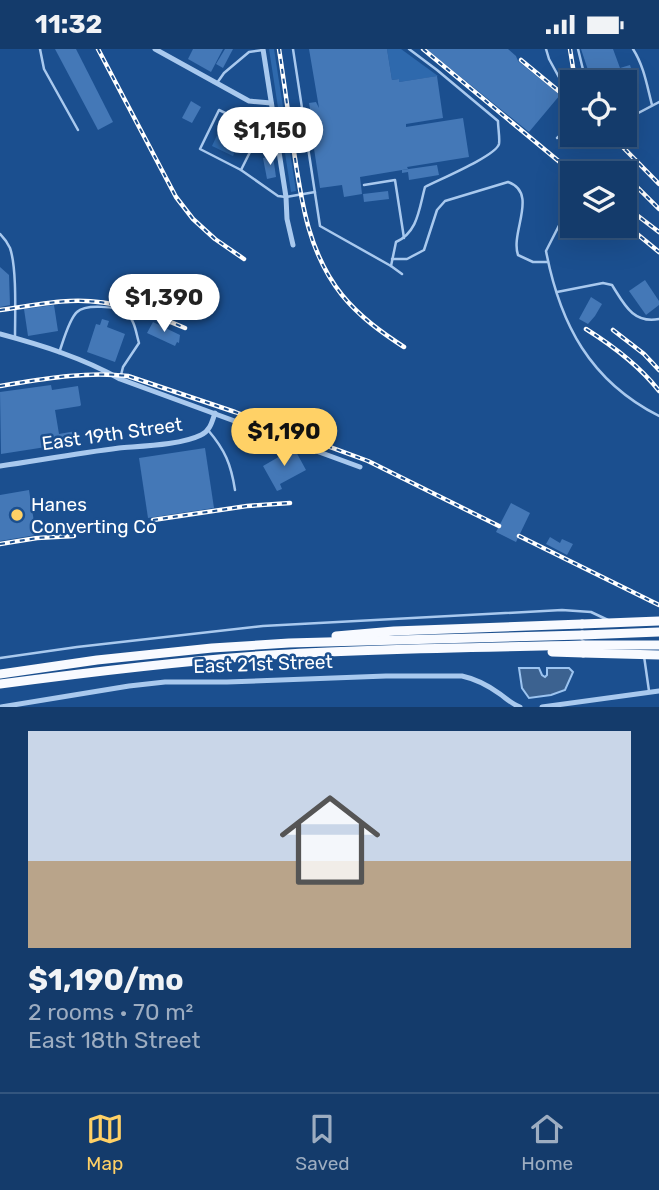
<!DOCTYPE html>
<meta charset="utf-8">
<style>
:root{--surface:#143b6b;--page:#1d4271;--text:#f1f3f6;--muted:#9dadc1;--line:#33557e;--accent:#ffd166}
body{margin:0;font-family:Rubik,sans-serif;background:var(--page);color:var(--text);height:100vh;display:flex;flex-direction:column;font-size:26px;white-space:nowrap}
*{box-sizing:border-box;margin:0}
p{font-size:23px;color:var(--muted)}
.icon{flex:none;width:38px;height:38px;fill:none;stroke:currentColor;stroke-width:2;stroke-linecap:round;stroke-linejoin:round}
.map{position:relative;height:658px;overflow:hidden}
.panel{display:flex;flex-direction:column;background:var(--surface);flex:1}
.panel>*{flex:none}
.tools{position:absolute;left:560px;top:21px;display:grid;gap:14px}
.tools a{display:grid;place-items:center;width:77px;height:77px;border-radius:0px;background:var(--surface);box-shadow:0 7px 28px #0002,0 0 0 2px var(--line);font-size:35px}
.price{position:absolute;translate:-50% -60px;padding:0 16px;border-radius:24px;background:#fff;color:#222;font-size:23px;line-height:46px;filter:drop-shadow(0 2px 4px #0008)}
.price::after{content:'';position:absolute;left:50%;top:42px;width:21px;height:16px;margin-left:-10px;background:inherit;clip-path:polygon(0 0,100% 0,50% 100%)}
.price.current{background:var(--accent);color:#111}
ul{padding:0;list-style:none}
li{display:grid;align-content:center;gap:14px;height:371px;padding:0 28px}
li+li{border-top:2px solid var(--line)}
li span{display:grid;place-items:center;height:217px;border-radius:0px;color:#555}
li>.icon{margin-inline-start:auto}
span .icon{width:126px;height:126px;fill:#fffc;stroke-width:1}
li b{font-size:30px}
.status{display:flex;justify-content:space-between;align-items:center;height:49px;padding:0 35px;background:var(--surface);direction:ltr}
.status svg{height:19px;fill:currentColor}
.tabs{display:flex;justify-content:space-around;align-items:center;height:98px;border-top:2px solid var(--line);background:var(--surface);font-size:19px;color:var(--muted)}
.tabs a{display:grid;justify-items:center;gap:4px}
.tabs .current{color:var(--accent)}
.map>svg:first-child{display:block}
.green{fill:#2e69ad}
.water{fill:#3c6290;stroke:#9cc4f0;stroke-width:2}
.building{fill:#4478b7}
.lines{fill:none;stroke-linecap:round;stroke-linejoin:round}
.service{stroke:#a9c9ee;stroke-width:2.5}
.minor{stroke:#a9c9ee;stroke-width:5}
.trunk{stroke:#f8faff;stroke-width:9}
.rail-casing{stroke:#fff;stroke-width:4.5}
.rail{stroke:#1b4f8f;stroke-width:2;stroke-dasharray:5;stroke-linecap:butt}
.trunk-bridge{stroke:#f8faff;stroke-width:9}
.poi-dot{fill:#ffd166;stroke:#1b4f8f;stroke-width:2.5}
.labels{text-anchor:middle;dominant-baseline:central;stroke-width:5;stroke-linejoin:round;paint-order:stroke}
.street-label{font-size:19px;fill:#fff;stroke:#1b4f8f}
.poi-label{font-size:19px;fill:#fff;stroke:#1b4f8f;text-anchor:start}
</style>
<div class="status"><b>11:32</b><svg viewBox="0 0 49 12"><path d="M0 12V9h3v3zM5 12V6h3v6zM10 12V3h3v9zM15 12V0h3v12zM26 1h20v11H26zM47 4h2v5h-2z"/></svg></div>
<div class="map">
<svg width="659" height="658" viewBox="0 0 659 658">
<rect width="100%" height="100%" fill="#1b4f8f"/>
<!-- green -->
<g class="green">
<polygon points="269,0 274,0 296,142 291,143"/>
<polygon points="387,0 401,0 438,27 399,33 399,30 392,31"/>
<polygon points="218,84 239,94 233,107 212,97"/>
</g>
<!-- water -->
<polygon class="water" points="519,619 539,619 542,626 545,628 547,626 547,619 569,619 573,623 565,641 551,646 529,649 522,639"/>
<!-- building -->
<g class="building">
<polygon points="55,0 76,0 113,73 98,81"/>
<polygon points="193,0 223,0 211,23 188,10"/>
<polygon points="225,0 233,0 223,19 216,15"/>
<polygon points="309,0 387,0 392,31 399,30 399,33 437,27 443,69 406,75 406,78 463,69 469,108 407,118 408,120 360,128 362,145 344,148 342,136 320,139 308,60 310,60 309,54 316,53 319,59"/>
<polygon points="426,0 508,0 516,7 518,12 560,46 529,83"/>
<polygon points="581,0 613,0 620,19 630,16 638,41 625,45 625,33 592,33"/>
<polygon points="191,52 201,58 192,74 182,69"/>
<polygon points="273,107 276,128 267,130 263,109"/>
<polygon points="437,116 439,126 409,131 408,123 402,124 402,121"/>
<polygon points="388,142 389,150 364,153 363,145"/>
<polygon points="0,218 9,226 10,256 0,258"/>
<polygon points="645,231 659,252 659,256 646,266 629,242"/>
<polygon points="591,248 602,255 595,267 588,275 579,270"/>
<polygon points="54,256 58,282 28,287 24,260"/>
<polygon points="102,270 109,272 107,278 125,285 115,313 87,303 96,275 100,276"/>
<polygon points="153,273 180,286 179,294 177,293 175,297 147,284"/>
<polygon points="51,336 52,341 78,337 81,356 80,357 55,361 59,385 76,382 78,393 1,405 0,343"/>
<polygon points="205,399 214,459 148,469 139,409"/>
<polygon points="294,399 306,421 280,435 282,440 277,442 263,417"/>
<polygon points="29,441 36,486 0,492 0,446"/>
<polygon points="511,454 530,464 516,493 496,483"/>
<polygon points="550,488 560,494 562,490 573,495 567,506 546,495"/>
</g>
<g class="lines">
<!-- service -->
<g class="service">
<polyline points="40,0 44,20 78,81"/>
<polyline points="293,0 320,177 391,217 402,225"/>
<polyline points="546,0 549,10 572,52"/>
<polyline points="578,0 586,33"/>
<path d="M633,0C644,17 647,37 652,56"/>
<polyline points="217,34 224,24 249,3 263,1"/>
<polyline points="625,71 659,53"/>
<polyline points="261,81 241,121 200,100 219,61 261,81 275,80"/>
<polyline points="557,89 572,76"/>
<polyline points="241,121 278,147 286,148 315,143"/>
<polyline points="364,136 395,131 404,189"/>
<path d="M572,151L546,202C560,275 590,332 659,367"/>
<path d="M0,185C4,189 7,193 10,199C17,219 15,266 15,289"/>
<path d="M392,210H407L424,201L437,161L445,152L508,133C539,144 510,183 518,206L533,213H548"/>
<path d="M391,217L396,193C418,183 419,160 425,138C438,131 496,107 499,95C500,89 498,79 498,72L437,21L409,0"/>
<path d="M557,243L603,234L612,236C624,255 633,275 659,270"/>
<path d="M59,304C63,293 69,270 77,263C85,255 117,257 126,264C135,271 136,284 139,294L123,318L120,330"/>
<path d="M208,381C225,401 231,415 235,441"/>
<polyline points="644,607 649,642"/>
<polyline points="0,609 77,598 263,577 562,561 591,563 608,571"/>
</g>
<!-- minor -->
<g class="minor">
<polyline points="155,0 249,52 271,54"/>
<polyline points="263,0 286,148 287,170 293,196"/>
<path d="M0,285C41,296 83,309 120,330L360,418"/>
<path d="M0,417C40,411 80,404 119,399C142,397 181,396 201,386C210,382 212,373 215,364"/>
<path d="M1,658L129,637L165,633H227L386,627H462C476,630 489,637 500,645C507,650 512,655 520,658"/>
<polyline points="542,658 659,642"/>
</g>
<!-- trunk -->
<g class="trunk">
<polyline points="336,587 394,582 582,575"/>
<polyline points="552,603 583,604"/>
<polyline points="0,625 97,611 212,599 289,594 582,586"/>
<path d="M0,635C90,623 179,612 269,606C374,599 478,599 583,596"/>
</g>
<defs>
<g id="rail">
<polyline points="98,0 176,148 193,170 215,190 244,210"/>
<path d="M279,0C284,32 288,64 293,96C301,149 307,202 342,246C360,268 381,283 404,298"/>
<polyline points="423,0 573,124"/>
<polyline points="570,0 574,25 577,33"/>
<polyline points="521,11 572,53"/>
<polyline points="611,86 659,135"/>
<polyline points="613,114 623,124"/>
<polyline points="625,126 659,160"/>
<polyline points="625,157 659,183"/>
<polyline points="625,175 659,203"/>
<path d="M0,261C23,258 47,253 70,252C111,250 148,263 185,279"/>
<path d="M586,280C613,297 639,316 659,342"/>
<polyline points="613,281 644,305 659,321"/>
<path d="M0,337C43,330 85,322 128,327L235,363L368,412L499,477"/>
<polyline points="153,471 247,457 290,454"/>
<polyline points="519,487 659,556"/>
<polyline points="0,495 37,489 74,487"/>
</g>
</defs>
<!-- rail casing -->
<use href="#rail" class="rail-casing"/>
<!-- rail -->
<use href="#rail" class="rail"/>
<!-- trunk-bridge -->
<g class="trunk-bridge">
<polyline points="582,575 659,572"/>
<polyline points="582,586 659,583"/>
<polyline points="583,596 659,596"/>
<polyline points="583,604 659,606"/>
</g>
</g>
<!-- markers -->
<circle class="poi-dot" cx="17" cy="466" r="7"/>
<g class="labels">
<!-- street labels -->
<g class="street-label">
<text transform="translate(112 385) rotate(-8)">East 19th Street</text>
<text transform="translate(263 615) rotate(-2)">East 21st Street</text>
</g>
<!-- poi labels -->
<g class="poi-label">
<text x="31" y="455">Hanes<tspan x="31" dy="22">Converting Co</tspan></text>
</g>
</g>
</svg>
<div class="tools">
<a><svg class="icon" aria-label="locate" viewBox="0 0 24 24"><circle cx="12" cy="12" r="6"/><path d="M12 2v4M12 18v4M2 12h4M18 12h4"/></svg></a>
<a><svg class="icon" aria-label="layers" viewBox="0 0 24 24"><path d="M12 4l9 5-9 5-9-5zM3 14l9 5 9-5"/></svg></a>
</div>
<b class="price" style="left:270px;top:118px">$1,150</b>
<b class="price" style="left:164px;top:285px">$1,390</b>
<b class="price current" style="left:284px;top:419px">$1,190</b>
</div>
<section class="panel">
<ul>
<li><span style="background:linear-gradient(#c9d6e8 60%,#b9a48a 0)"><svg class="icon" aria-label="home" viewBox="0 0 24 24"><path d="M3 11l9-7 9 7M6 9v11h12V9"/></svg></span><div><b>$1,190/mo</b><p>2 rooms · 70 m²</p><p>East 18th Street</p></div></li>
</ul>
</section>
<nav class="tabs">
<a class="current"><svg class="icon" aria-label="map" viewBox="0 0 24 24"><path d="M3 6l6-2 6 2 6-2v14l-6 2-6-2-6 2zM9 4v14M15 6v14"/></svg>Map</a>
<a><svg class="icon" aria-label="saved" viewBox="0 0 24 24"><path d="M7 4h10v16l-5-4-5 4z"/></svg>Saved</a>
<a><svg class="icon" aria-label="home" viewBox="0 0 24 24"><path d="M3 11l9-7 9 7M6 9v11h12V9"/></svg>Home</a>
</nav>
